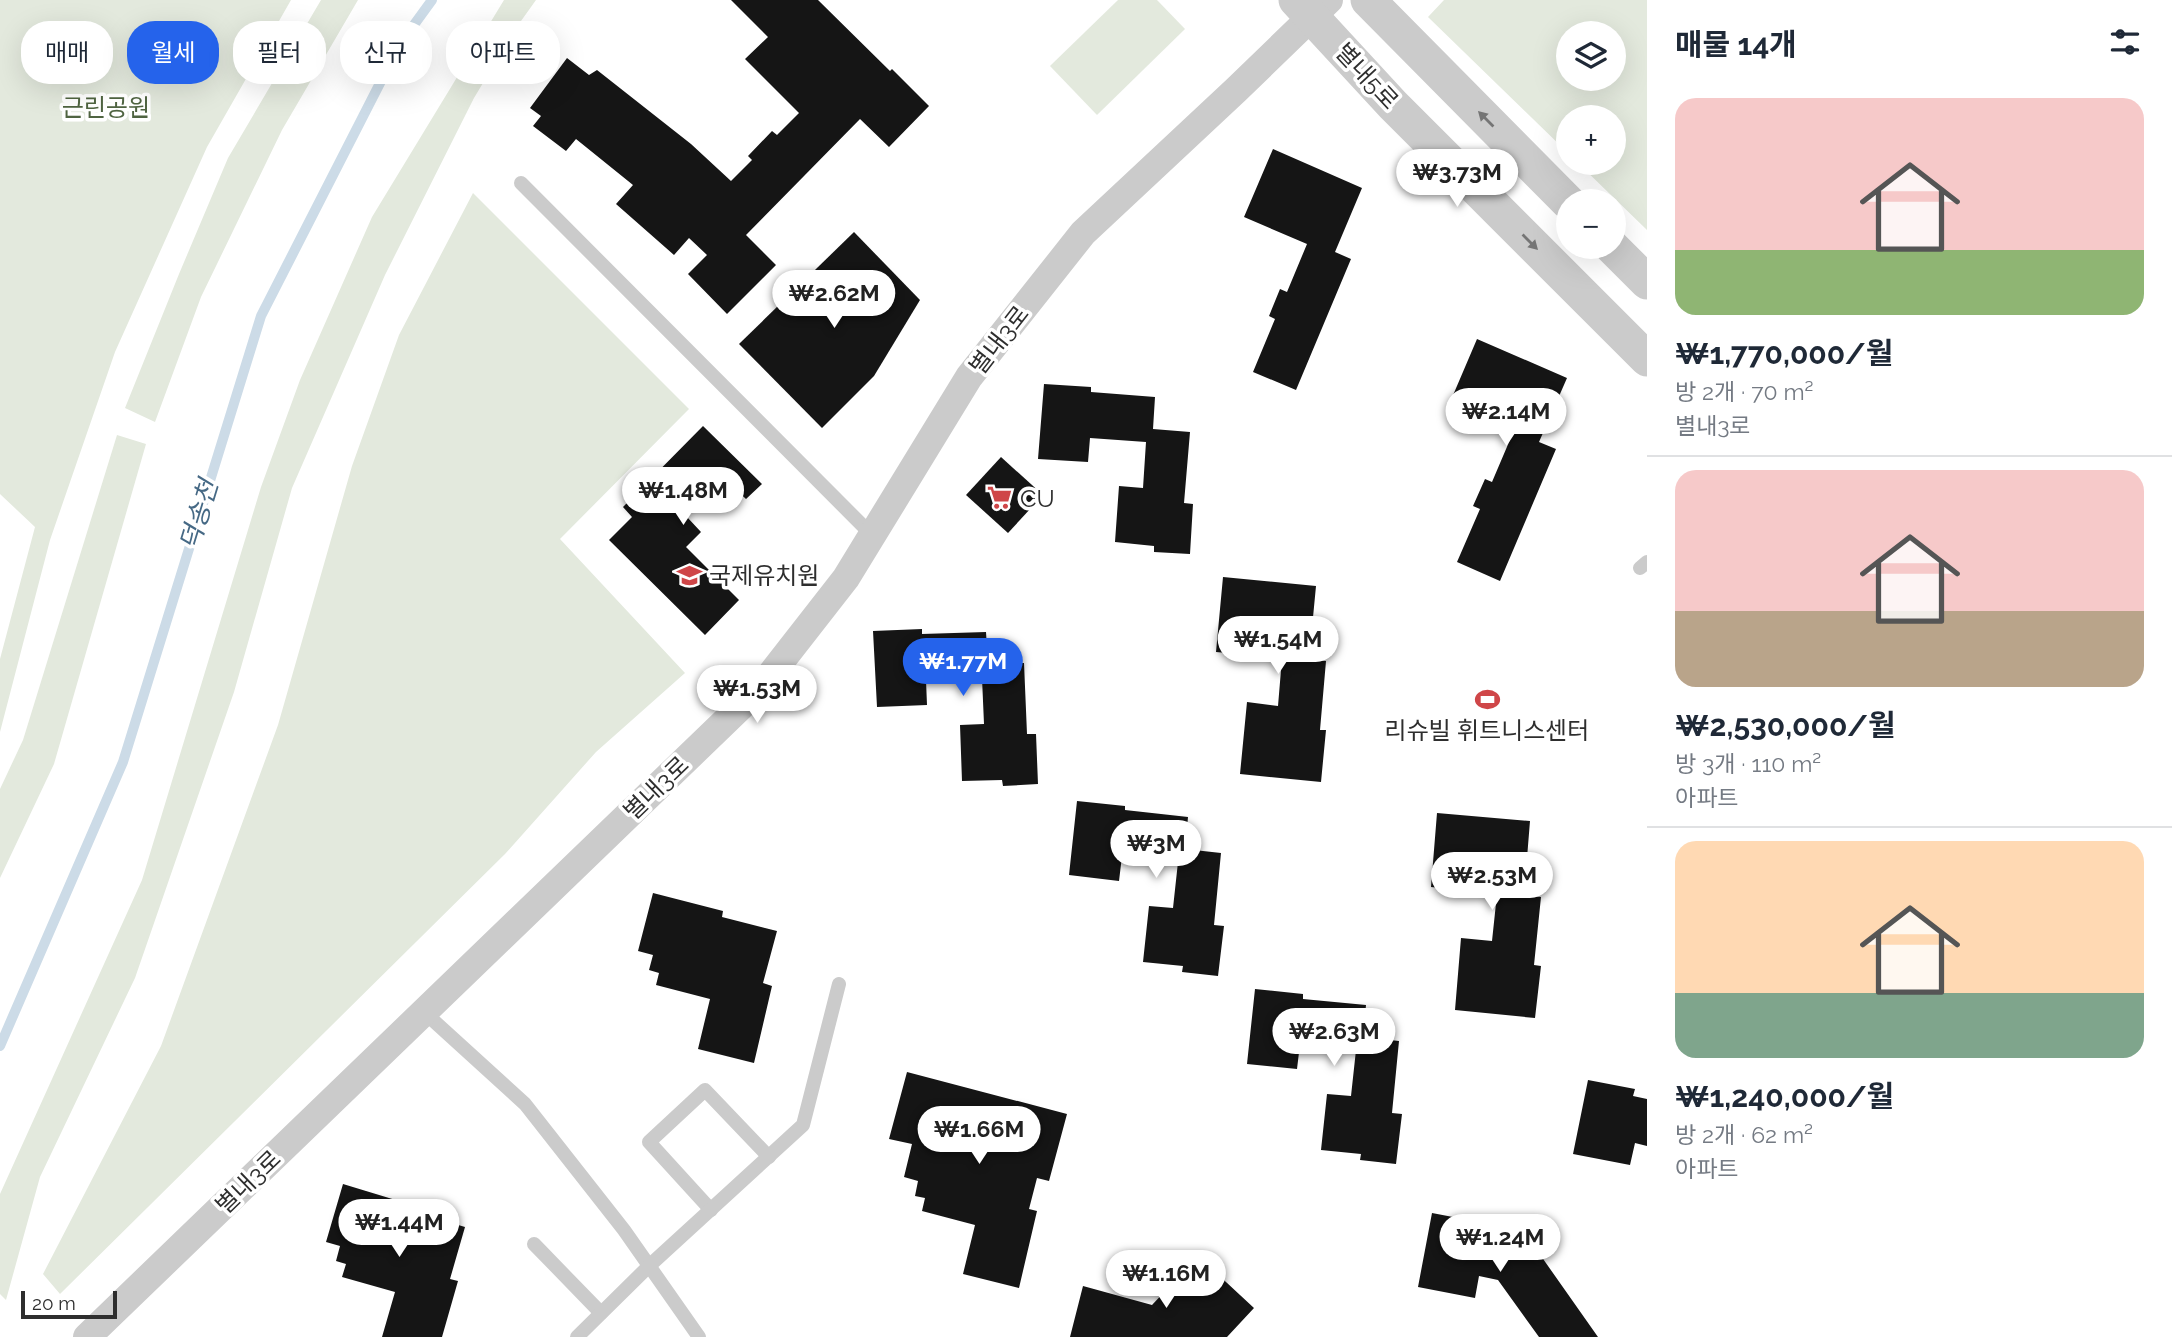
<!DOCTYPE html>
<html lang="ko">
<meta charset="utf-8">
<style>
:root{--surface:#fff;--page:#f6f6f7;--text:#1f2937;--muted:#747a83;--line:#e0e1e3;--accent:#2563eb}
body{margin:0;font-family:Raleway,"Noto Sans KR",sans-serif;background:var(--page);color:var(--text);height:100vh;display:flex;flex-direction:column;font-size:26px;white-space:nowrap}
*{box-sizing:border-box;margin:0}
p{font-size:23px;color:var(--muted)}
.icon{flex:none;width:38px;height:38px;fill:none;stroke:currentColor;stroke-width:2;stroke-linecap:round;stroke-linejoin:round}
.map{position:relative;flex:1;overflow:hidden}
.drawer{display:flex;flex-direction:column;background:var(--surface);width:525px}
.drawer>*{flex:none}
.top-card{position:absolute;left:21px;top:21px;width:665px;height:63px;display:flex;gap:14px}
.fabs{position:absolute;left:1556px;top:21px;display:grid;gap:14px}
.fabs a{display:grid;place-items:center;width:70px;height:70px;border-radius:50%;background:var(--surface);box-shadow:0 7px 28px #0002;font-size:35px}
.scale{position:absolute;left:21px;bottom:18px;width:96px;box-sizing:border-box;padding-left:7px;border:4px solid #2e2e2e;border-top:0;font-size:19px;line-height:24px;white-space:nowrap;color:#2e2e2e;-webkit-text-stroke:5px #fff;paint-order:stroke}
.price{position:absolute;translate:-50% -60px;padding:0 16px;border-radius:24px;background:#fff;color:#222;font-size:23px;line-height:46px;filter:drop-shadow(0 2px 4px #0008)}
.price::after{content:'';position:absolute;left:50%;top:42px;width:21px;height:16px;margin-left:-10px;background:inherit;clip-path:polygon(0 0,100% 0,50% 100%)}
.price.current{background:var(--accent);color:#fff}
ul{padding:0;list-style:none}
li{display:grid;align-content:center;gap:14px;height:371px;padding:0 28px}
li+li{border-top:2px solid var(--line)}
li span{display:grid;place-items:center;height:217px;border-radius:21px;color:#555}
li>.icon{margin-inline-start:auto}
span .icon{width:126px;height:126px;fill:#fffc;stroke-width:1}
li b{font-size:30px}
h2{display:flex;justify-content:space-between;align-items:center;height:84px;padding:0 28px;font-size:30px}
.tag{padding:0 24px;border-radius:28px;background:var(--surface);box-shadow:0 7px 28px #0002;font-size:24px;line-height:63px}
.tag.current{background:var(--accent);color:#fff}
main{display:flex;flex:1;min-height:0}
.map>svg:first-child{display:block}
.green{fill:#e3e9dd;fill-rule:evenodd}
.lines{fill:none;stroke-linecap:round;stroke-linejoin:round}
.stream{stroke:#ccdbe7;stroke-width:10}
.building{fill:#151515}
.service{stroke:#cbcbcb;stroke-width:14}
.minor{stroke:#cbcbcb;stroke-width:28}
.tertiary{stroke:#cbcbcb;stroke-width:35}
.oneway{fill:#757575}
.labels{text-anchor:middle;dominant-baseline:central;stroke-width:7;stroke-linejoin:round;paint-order:stroke}
.street-label{font-size:24px;fill:#2e2e2e;stroke:#fff}
.park-label{font-size:24px;fill:#4f6441;stroke:#fff}
.poi-label{font-size:24px;fill:#2e2e2e;stroke:#fff;text-anchor:start}
.water-label{font-size:26px;font-style:italic;fill:#466985;stroke:#fff}
</style>
<main>
<div class="map">
<svg width="1647" height="1337" viewBox="0 0 1647 1337">
<rect width="100%" height="100%" fill="#fff"/>
<!-- green -->
<g class="green">
<polygon points="0,0 291,0 207,147 115,352 50,540 0,732 0,659 35,527 0,494"/>
<polygon points="321,0 358,0 282,130 201,297 155,422 125,408 179,274 228,158"/>
<polygon points="504,0 536,0 516,28 474,98 385,275 292,488 234,692 135,978 40,1177 6,1300 0,1294 0,1194 142,880 261,487 300,380 372,217"/>
<polygon points="1118,0 1157,0 1185,29 1097,115 1050,66"/>
<path d="M1444,0H1647V230L1578,163H1614V117H1568V153L1428,17ZM1568,33H1614V79H1568Z"/>
<polygon points="473,193 689,409 560,539 685,673 596,752 505,854 60,1294 43,1274 161,1046 278,725 352,466 399,335"/>
<polygon points="117,435 146,444 54,764 0,878 0,789 23,740"/>
</g>
<g class="lines">
<!-- stream -->
<polyline class="stream" points="0,1046 123,762 261,316 400,44 432,0"/>
</g>
<!-- building -->
<g class="building">
<polygon points="731,0 818,0 890,71 892,69 929,106 889,147 860,119 746,235 776,265 727,314 688,274 707,255 689,238 674,255 616,204 633,185 576,139 566,151 533,126 541,116 530,108 567,58 589,75 597,70 691,144 731,181 752,160 748,156 772,131 777,135 799,113 745,59 768,37"/>
<polygon points="1273,149 1362,188 1335,252 1351,259 1296,390 1253,372 1275,319 1269,316 1280,289 1287,292 1307,244 1244,217"/>
<polygon points="854,232 920,300 874,376 822,428 739,344"/>
<polygon points="1477,339 1567,378 1539,442 1556,449 1500,581 1457,562 1480,509 1473,506 1485,479 1492,482 1512,435 1448,407"/>
<polygon points="1044,384 1091,387 1091,392 1155,397 1153,429 1190,432 1184,503 1193,504 1190,554 1154,552 1154,546 1115,542 1119,486 1143,488 1146,442 1090,438 1088,462 1038,459"/>
<polygon points="703,426 762,484 746,499 725,479 687,517 701,532 686,547 739,600 705,635 609,540 632,517 623,507"/>
<polygon points="1001,457 1043,495 1008,533 966,495"/>
<polygon points="1223,577 1316,586 1309,659 1326,661 1320,730 1326,730 1321,782 1240,774 1247,702 1278,706 1282,658 1216,652"/>
<polygon points="922,629 922,634 986,632 988,664 1024,663 1027,734 1036,734 1038,784 1003,786 1002,780 962,781 960,725 984,724 982,678 926,680 927,705 877,707 873,631"/>
<polygon points="1077,801 1125,806 1125,810 1188,817 1185,849 1221,853 1214,925 1224,926 1218,976 1182,972 1183,966 1143,962 1149,906 1173,908 1178,862 1122,856 1119,881 1069,875"/>
<polygon points="1437,813 1530,821 1524,895 1541,897 1534,965 1541,966 1535,1018 1455,1010 1461,938 1492,941 1497,894 1431,887"/>
<polygon points="653,893 723,911 722,917 777,931 763,983 772,986 754,1063 698,1049 710,999 656,985 659,973 649,970 653,955 638,951"/>
<polygon points="1255,989 1303,994 1303,999 1366,1005 1363,1037 1399,1041 1392,1113 1402,1114 1396,1164 1360,1160 1361,1154 1321,1150 1327,1094 1351,1096 1356,1050 1300,1044 1297,1069 1247,1064"/>
<polygon points="907,1072 1067,1114 1049,1181 1037,1178 1029,1209 1037,1211 1019,1288 963,1274 975,1225 922,1211 925,1198 915,1196 918,1181 904,1177 912,1144 889,1139"/>
<polygon points="1588,1080 1635,1089 1633,1096 1647,1099 1647,1146 1635,1143 1630,1165 1573,1154"/>
<polygon points="343,1184 412,1205 411,1211 465,1227 450,1279 458,1281 442,1337 382,1337 395,1292 342,1277 346,1264 336,1261 340,1246 326,1242"/>
<polygon points="1432,1213 1479,1222 1478,1229 1544,1241 1541,1256 1598,1337 1539,1337 1498,1280 1479,1276 1475,1298 1418,1287"/>
<polygon points="1198,1256 1254,1308 1227,1337 1070,1337 1083,1286 1152,1305"/>
</g>
<g class="lines">
<!-- service -->
<g class="service">
<polyline points="521,183 872,535"/>
<polyline points="1640,568 1647,562"/>
<polyline points="424,1012 525,1104 624,1230 699,1337"/>
<polyline points="711,1210 649,1142 705,1090 769,1157"/>
<polyline points="534,1244 601,1313"/>
<polyline points="577,1337 649,1266 803,1125 839,984"/>
</g>
<!-- minor -->
<polyline class="minor" points="87,1337 761,687 846,578 969,377 1083,233 1236,90 1329,0"/>
<!-- tertiary -->
<g class="tertiary">
<polyline points="1296,0 1393,105 1647,359"/>
<polyline points="1368,0 1568,202"/>
<polyline points="1612,247 1647,282"/>
</g>
</g>
<!-- one-way arrows -->
<defs><path id="oneway-solid" d="M-6-.8H1V-3.2L6.5 0L1 3.2V.8H-6Z" transform="scale(1.75)"/></defs>
<g class="oneway">
<use href="#oneway-solid" transform="translate(1486 119) rotate(-135)"/>
<use href="#oneway-solid" transform="translate(1530 242) rotate(45)"/>
</g>
<!-- icons -->
<defs>
<symbol id="supermarket-bare" viewBox="-9 -9 18 18"><path d="M-6-5.5h2.5l.6 2H6L4.5 2H-2.5L-4.4-4H-6ZM-1.5 3.2a1.3 1.3 0 1 0 .1 0ZM3 3.2a1.3 1.3 0 1 0 .1 0Z" fill="#cf4648" stroke="#fff" stroke-width="2.5" paint-order="stroke"/></symbol>
<symbol id="school-bare" viewBox="-9 -9 18 18"><path d="M0-5L7-2L0 1L-7-2ZM-4 1L0 2.5L4 1V4Q0 6-4 4Z" fill="#cf4648" stroke="#fff" stroke-width="2.5" paint-order="stroke"/></symbol>
<symbol id="stadium-bare" viewBox="-9 -9 18 18"><path d="M0-5a6.5 5 0 1 0 0 10a6.5 5 0 1 0 0-10ZM-3.5-1.8h7v3.6h-7Z" fill="#cf4648" stroke="#fff" stroke-width="2.5" paint-order="stroke"/></symbol>
</defs>
<g fill-rule="evenodd">
<use href="#supermarket-bare" x="982" y="480" width="35" height="35"/>
<use href="#school-bare" x="672" y="558" width="35" height="35"/>
<use href="#stadium-bare" x="1470" y="682" width="35" height="35"/>
</g>
<g class="labels">
<!-- street labels -->
<g class="street-label">
<text transform="translate(1367 76) rotate(47)">별내5로</text>
<text transform="translate(999 340) rotate(-52)">별내3로</text>
<text transform="translate(656 788) rotate(-44)">별내3로</text>
<text transform="translate(248 1182) rotate(-44)">별내3로</text>
</g>
<!-- park labels -->
<g class="park-label">
<text x="106" y="107">근린공원</text>
</g>
<!-- poi labels -->
<g class="poi-label">
<text x="1020" y="498">CU</text>
<text x="709" y="575">국제유치원</text>
<text x="1487" y="730" text-anchor="middle">리슈빌 휘트니스센터</text>
</g>
<!-- water labels -->
<g class="water-label">
<text transform="translate(199 515) rotate(-73)">덕송천</text>
</g>
</g>
</svg>
<div class="fabs">
<a><svg class="icon" aria-label="layers" viewBox="0 0 24 24"><path d="M12 4l9 5-9 5-9-5zM3 14l9 5 9-5"/></svg></a>
<a>+</a>
<a>−</a>
</div>
<div class="scale">20 m</div>
<b class="price" style="left:1457px;top:209px">₩3.73M</b>
<b class="price" style="left:834px;top:330px">₩2.62M</b>
<b class="price" style="left:1506px;top:448px">₩2.14M</b>
<b class="price" style="left:683px;top:527px">₩1.48M</b>
<b class="price" style="left:1278px;top:676px">₩1.54M</b>
<b class="price current" style="left:963px;top:698px">₩1.77M</b>
<b class="price" style="left:757px;top:725px">₩1.53M</b>
<b class="price" style="left:1156px;top:880px">₩3M</b>
<b class="price" style="left:1492px;top:912px">₩2.53M</b>
<b class="price" style="left:1334px;top:1068px">₩2.63M</b>
<b class="price" style="left:979px;top:1166px">₩1.66M</b>
<b class="price" style="left:399px;top:1259px">₩1.44M</b>
<b class="price" style="left:1500px;top:1274px">₩1.24M</b>
<b class="price" style="left:1166px;top:1310px">₩1.16M</b>
<div class="top-card">
<a class="tag">매매</a>
<a class="tag current">월세</a>
<a class="tag">필터</a>
<a class="tag">신규</a>
<a class="tag">아파트</a>
</div>
</div>
<section class="drawer">
<h2>매물 14개<svg class="icon" aria-label="filters" viewBox="0 0 24 24"><path d="M4 7h16M4 17h16"/><circle cx="9" cy="7" r="2"/><circle cx="15" cy="17" r="2"/></svg></h2>
<ul>
<li><span style="background:linear-gradient(#f6c9c9 70%,#8fb573 0)"><svg class="icon" aria-label="home" viewBox="0 0 24 24"><path d="M3 11l9-7 9 7M6 9v11h12V9"/></svg></span><div><b>₩1,770,000/월</b><p>방 2개 · 70 m²</p><p>별내3로</p></div></li>
<li><span style="background:linear-gradient(#f6c9c9 65%,#b9a48a 0)"><svg class="icon" aria-label="home" viewBox="0 0 24 24"><path d="M3 11l9-7 9 7M6 9v11h12V9"/></svg></span><div><b>₩2,530,000/월</b><p>방 3개 · 110 m²</p><p>아파트</p></div></li>
<li><span style="background:linear-gradient(#ffd9b3 70%,#7fa58c 0)"><svg class="icon" aria-label="home" viewBox="0 0 24 24"><path d="M3 11l9-7 9 7M6 9v11h12V9"/></svg></span><div><b>₩1,240,000/월</b><p>방 2개 · 62 m²</p><p>아파트</p></div></li>
</ul>
</section>
</main>
